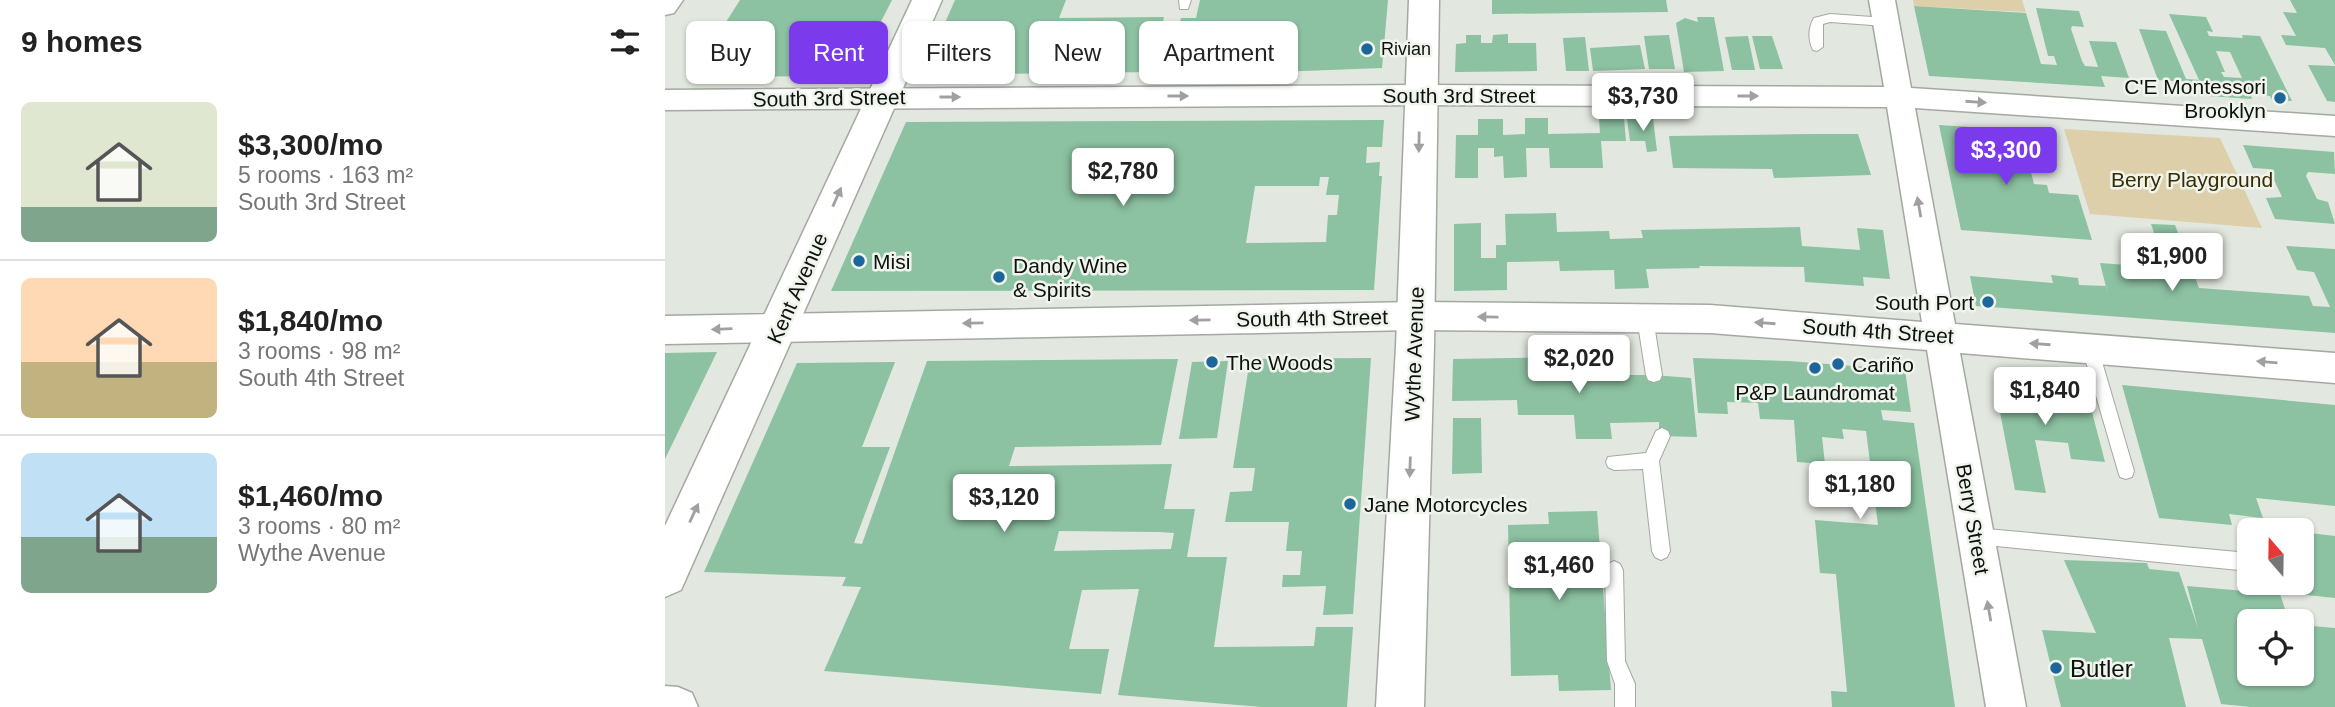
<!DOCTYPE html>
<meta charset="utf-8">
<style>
:root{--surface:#fff;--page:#f6f6f6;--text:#222;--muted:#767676;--line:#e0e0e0;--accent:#7c3aed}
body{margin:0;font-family:Helvetica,sans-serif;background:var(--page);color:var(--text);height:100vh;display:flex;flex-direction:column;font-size:26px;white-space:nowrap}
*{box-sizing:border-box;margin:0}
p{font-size:23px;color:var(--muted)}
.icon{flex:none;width:38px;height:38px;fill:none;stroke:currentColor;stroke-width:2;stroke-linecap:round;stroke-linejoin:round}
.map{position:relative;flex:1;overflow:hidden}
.side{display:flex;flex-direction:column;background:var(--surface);width:665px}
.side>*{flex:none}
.top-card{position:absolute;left:21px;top:21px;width:665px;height:63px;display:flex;gap:14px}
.needle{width:46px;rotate:340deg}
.buttons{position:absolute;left:1572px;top:518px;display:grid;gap:14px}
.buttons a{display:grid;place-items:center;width:77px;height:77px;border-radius:10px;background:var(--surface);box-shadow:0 2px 5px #0004;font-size:35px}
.price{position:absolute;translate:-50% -60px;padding:0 16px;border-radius:7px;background:#fff;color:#222;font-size:23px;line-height:46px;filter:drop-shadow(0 2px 4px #0008)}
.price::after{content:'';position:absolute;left:50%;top:42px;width:21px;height:16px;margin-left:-10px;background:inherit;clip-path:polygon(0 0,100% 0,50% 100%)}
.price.active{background:var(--accent);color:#fff}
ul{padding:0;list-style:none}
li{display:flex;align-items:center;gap:21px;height:175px;padding:0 21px}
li+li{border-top:2px solid var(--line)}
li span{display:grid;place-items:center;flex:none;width:196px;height:140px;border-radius:10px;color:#555}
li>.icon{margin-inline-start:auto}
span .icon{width:84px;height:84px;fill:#fffc;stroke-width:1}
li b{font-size:30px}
h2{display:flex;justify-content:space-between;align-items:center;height:84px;padding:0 21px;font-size:30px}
.tag{padding:0 24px;border-radius:10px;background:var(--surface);box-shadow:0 2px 5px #0004;font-size:24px;line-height:63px}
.tag.active{background:var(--accent);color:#fff}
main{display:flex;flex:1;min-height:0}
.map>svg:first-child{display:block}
.green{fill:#dccfaa}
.building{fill:#8cc1a1;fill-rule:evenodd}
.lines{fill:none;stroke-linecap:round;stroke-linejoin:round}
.service-casing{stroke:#a3a9a1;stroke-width:2}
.minor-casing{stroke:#a3a9a1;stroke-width:3}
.secondary-casing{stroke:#a3a9a1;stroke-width:3}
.service{fill:#fff;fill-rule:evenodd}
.minor{fill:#fff;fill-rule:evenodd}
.secondary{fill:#fff;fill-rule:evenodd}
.oneway{fill:#9fa09f}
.poi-dot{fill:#1d669a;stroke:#eff5ec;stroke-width:2.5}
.labels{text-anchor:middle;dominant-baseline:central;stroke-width:5;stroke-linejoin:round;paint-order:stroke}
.far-poi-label{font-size:18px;fill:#0f110e;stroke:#eff5ec;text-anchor:start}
.poi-label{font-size:21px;fill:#0f110e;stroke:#eff5ec;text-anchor:start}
.street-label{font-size:21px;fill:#0f110e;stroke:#eff5ec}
.park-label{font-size:21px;fill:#372b00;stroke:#eff5ec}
.near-poi-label{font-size:24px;fill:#0f110e;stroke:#eff5ec;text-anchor:start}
</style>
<main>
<section class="side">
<h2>9 homes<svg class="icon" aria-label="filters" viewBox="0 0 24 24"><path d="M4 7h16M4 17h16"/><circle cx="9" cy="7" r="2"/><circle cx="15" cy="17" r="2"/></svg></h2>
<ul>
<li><span style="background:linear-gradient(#dfe7d0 75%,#7fa58c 0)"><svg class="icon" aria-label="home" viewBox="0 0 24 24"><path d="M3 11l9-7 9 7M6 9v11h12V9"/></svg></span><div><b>$3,300/mo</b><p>5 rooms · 163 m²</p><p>South 3rd Street</p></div></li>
<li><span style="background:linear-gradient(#ffd9b3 60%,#c2b280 0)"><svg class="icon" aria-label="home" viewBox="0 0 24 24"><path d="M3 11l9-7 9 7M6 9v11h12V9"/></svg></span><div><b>$1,840/mo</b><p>3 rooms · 98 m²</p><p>South 4th Street</p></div></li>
<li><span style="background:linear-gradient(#bfe0f5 60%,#7fa58c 0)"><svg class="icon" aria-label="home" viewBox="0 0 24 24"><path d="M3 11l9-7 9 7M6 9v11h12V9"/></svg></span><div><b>$1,460/mo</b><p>3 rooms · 80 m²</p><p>Wythe Avenue</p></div></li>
</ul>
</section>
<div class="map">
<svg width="1670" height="707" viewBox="0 0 1670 707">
<rect width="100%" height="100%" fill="#e2e8df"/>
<!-- green -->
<g class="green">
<polygon points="1248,0 1357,0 1361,12 1249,6"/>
<polygon points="1399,129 1555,138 1597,228 1425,214"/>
</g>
<!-- building -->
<g class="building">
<polygon points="75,0 227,0 188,76 26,77"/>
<polygon points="290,0 401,0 394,18 499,17 486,72 257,75"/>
<polygon points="535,0 723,0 717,68 586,73 592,37 546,38 539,73 502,73 516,18 531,18"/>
<polygon points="827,0 1001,0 1003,12 827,14"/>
<polygon points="1625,0 1670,0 1670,65 1660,48 1621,45 1616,35 1631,36 1618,12 1632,13"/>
<polygon points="1249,6 1361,13 1376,64 1392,65 1389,56 1383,56 1371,8 1414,11 1419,27 1407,26 1406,29 1417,61 1420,66 1433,67 1424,41 1451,42 1464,78 1436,76 1440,87 1264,76"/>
<path d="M1504,14L1541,17L1548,32L1542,31L1544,36L1578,38L1577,35L1595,36L1627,101L1607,100L1605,96L1585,94L1587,99L1528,95L1522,82L1493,80L1474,29L1501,31L1521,79L1534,80ZM1551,51L1565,52L1577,78L1559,77L1556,72H1560Z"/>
<polygon points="1032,17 1049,17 1059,71 1019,72 1011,23 1020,18 1033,22"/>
<polygon points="843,34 843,43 871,43 872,71 790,72 791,44 801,43 801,35 816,35 816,43 827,43 828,35"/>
<polygon points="1004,35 1010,69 984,69 979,36"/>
<polygon points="1083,36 1090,70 1067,70 1060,37"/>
<polygon points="1087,36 1107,36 1118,69 1095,69"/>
<polygon points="920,37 924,71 901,71 898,38"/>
<polygon points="975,45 980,69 928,71 925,48"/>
<polygon points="1643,65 1670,66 1670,102 1662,101"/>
<polygon points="860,118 883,118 883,134 935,133 934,119 959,119 961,141 936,141 938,168 885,168 884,148 861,148 862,177 839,178 838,156 829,157 829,148 813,148 813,178 790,178 791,135 813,135 813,119 838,119 838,135 860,134"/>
<polygon points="962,119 988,119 992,151 982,152 980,141 965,141"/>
<path d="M719,120L717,147H702L701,163L715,162L714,176H717L709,290L166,291L241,122ZM655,177H664L661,195H674L672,215H663L661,242L581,243L590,186H654Z"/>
<polygon points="1274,125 1366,131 1370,146 1359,145 1369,184 1382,185 1384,193 1413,195 1427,240 1296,230"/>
<polygon points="1146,134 1193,134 1206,175 1109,178 1107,169 1008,168 1004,136"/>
<polygon points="1578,145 1669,152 1670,174 1643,172 1641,176 1652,199 1663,202 1670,224 1610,219 1601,198 1617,197 1604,169 1588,168"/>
<polygon points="891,213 892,232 944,231 945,239 978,238 976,230 1135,227 1137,246 1195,250 1192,228 1218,230 1225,279 1198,277 1199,286 1140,282 1139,267 1034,266 1035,268 981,269 984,288 950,289 949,270 895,271 894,261 842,262 842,290 789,291 789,224 816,223 816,258 831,258 831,245 841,245 840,214"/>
<polygon points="1486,224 1510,225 1534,288 1644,296 1648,306 1665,307 1649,272 1632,270 1621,246 1670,249 1670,333 1311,306 1305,276 1388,283 1386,275 1413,278 1414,285 1441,286 1443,295 1435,263 1476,266 1480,276 1505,278"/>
<polygon points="52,352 0,459 0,353"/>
<polygon points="906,357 907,379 926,379 926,375 989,375 1026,378 1032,437 994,436 994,422 945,423 947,439 911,439 909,415 853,415 852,400 787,401 788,359"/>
<polygon points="706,358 688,614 658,615 661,586 617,587 618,575 635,575 637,551 621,551 624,522 560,522 565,492 587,491 590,468 568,468 585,359"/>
<polygon points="1028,358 1124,361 1240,370 1246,412 1216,410 1218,420 1249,423 1290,707 1167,707 1166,691 1182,692 1171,574 1155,573 1150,520 1213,525 1201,431 1177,429 1179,439 1157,437 1160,464 1132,462 1129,420 1095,419 1093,403 1062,402 1063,414 1033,413"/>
<path d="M513,359L496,445L350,447L344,466L507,464L499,509H530L522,557H562L549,647L649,646L651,627H688L682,707H597L453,695L474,589L417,590L404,649H444L436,694L159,671L196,587L177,586L181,577L39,572L132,363L230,362L197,447H225L189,543L197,544L262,361ZM394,531L494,532L509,533L506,549L389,551Z"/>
<polygon points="563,361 552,438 514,439 527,362"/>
<polygon points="1329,381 1421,389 1440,462 1406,459 1403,443 1370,440 1381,493 1350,490"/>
<polygon points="1457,385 1670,405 1670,506 1591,498 1598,518 1564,514 1567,525 1494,518"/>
<polygon points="788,418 816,418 817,473 787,474"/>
<polygon points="932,511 946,690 894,691 893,675 846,676 843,525 884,524 883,512"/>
<polygon points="1636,532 1670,536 1670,598 1623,593 1619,583 1636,583"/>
<polygon points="1399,560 1482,563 1484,569 1514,572 1533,628 1522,586 1615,594 1624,621 1584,621 1584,674 1636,674 1636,625 1670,628 1670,707 1586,707 1556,704 1537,639 1504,638 1521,707 1396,707 1377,630 1431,633"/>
</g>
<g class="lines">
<defs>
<g id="service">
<polygon points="514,0 526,0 523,9 515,9"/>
<path d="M1165,14L1221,18L1227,22L1221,26L1165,22L1158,24V47L1152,51L1148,50C1143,40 1143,28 1149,18Z"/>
<polygon points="980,312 985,313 988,318 997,375 995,380 989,382 983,380 981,375 972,318 975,313"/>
<polygon points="1425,341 1431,343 1433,348 1469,471 1467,477 1461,479 1455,477 1453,471 1417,348 1419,343"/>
<polygon points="997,428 1003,431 1005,436 994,461 1005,551 1002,557 996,560 990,557 987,551 978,469 949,470 943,467 941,462 943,457 981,453 991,431"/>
<polygon points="1311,528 1584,553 1584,571 1311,544 1305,542 1302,536 1305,530"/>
<polygon points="949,561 955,564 958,570 960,661 970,684 970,707 950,707 950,684 942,661 940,570 943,564"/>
</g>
<g id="minor">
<polygon points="0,0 18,0 9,13 0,15"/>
<polygon points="1204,0 1230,0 1246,88 1670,116 1670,136 1250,108 1290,324 1670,353 1670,383 1295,353 1361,707 1321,707 1262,350 1045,333 751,330 0,344 0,316 751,302 1045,305 1257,322 1222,107 755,105 0,110 0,90 755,85 1219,87"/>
<polygon points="0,686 13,687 27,693 33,707 0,707"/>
</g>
<g id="secondary">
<polygon points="247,0 277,0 16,590 0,597 0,526"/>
<polygon points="744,0 774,0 769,346 759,707 711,707 731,346"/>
</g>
</defs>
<!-- service casing -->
<use href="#service" class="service-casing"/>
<!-- minor casing -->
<use href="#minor" class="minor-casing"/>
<!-- secondary casing -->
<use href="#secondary" class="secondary-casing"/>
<!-- service -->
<use href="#service" class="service"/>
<!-- minor -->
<use href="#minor" class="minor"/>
<!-- secondary -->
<use href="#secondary" class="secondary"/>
</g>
<!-- one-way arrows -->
<defs><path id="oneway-solid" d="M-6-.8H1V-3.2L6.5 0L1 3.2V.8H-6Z" transform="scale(1.75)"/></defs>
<g class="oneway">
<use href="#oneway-solid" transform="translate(513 96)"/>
<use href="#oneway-solid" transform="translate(1083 96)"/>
<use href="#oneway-solid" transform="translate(285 97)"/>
<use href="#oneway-solid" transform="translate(1311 102) rotate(4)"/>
<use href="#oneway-solid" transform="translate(754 142) rotate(91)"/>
<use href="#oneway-solid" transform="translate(172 197) rotate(-66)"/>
<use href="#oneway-solid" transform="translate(1254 207) rotate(-100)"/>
<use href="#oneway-solid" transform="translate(823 317) rotate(-179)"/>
<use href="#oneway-solid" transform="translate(535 320) rotate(179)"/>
<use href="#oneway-solid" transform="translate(308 323) rotate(179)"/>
<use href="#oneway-solid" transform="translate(1100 323) rotate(-176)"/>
<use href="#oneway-solid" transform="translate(57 329) rotate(178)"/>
<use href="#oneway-solid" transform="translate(1375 344) rotate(-176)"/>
<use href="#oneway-solid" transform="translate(1602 362) rotate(-175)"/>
<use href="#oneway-solid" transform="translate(745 467) rotate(92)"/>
<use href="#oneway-solid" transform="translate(29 513) rotate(-65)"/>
<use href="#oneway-solid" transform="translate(1324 611) rotate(-100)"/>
</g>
<!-- markers -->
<g class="poi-dot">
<circle cx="702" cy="49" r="7"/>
<circle cx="1615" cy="98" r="7"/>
<circle cx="194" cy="261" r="7"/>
<circle cx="334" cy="277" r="7"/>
<circle cx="1323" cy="302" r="7"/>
<circle cx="547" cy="362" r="7"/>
<circle cx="1173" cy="364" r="7"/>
<circle cx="1150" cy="368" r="7"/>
<circle cx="685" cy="504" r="7"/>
<circle cx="1391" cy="668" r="7"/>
</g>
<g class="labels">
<!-- far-poi labels -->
<g class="far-poi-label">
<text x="716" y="49">Rivian</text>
</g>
<!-- poi labels -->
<g class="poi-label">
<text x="1601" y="86" text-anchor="end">C'E Montessori<tspan x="1601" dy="24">Brooklyn</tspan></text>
<text x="208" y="261">Misi</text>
<text x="348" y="265">Dandy Wine<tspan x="348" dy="24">&amp; Spirits</tspan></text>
<text x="1309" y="302" text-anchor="end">South Port</text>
<text x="561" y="362">The Woods</text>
<text x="1187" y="364">Cariño</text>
<text x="1150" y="392" text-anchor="middle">P&amp;P Laundromat</text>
<text x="699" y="504">Jane Motorcycles</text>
</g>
<!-- street labels -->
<g class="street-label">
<text x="794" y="95">South 3rd Street</text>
<text transform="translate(164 98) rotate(-1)">South 3rd Street</text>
<text transform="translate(132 288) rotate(-66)">Kent Avenue</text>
<text transform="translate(647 318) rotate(-1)">South 4th Street</text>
<text transform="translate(1213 331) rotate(4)">South 4th Street</text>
<text transform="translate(749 354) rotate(-88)">Wythe Avenue</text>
<text transform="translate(1308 519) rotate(80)">Berry Street</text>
</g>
<!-- park labels -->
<g class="park-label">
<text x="1527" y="179">Berry Playground</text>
</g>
<!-- near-poi labels -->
<g class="near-poi-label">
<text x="1405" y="668">Butler</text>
</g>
</g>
</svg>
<div class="buttons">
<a><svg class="needle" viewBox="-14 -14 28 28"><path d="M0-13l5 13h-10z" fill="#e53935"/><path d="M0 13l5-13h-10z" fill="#767676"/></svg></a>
<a><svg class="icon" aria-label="locate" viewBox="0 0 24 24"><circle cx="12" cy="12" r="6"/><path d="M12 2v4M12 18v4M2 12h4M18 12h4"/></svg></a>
</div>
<b class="price" style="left:978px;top:133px">$3,730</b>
<b class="price active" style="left:1341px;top:187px">$3,300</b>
<b class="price" style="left:458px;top:208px">$2,780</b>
<b class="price" style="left:1507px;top:293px">$1,900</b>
<b class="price" style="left:914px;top:395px">$2,020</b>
<b class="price" style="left:1380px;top:427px">$1,840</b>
<b class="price" style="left:1195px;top:521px">$1,180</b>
<b class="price" style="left:339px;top:534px">$3,120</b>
<b class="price" style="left:894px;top:602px">$1,460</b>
<div class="top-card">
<a class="tag">Buy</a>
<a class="tag active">Rent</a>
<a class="tag">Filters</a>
<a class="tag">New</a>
<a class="tag">Apartment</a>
</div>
</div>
</main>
